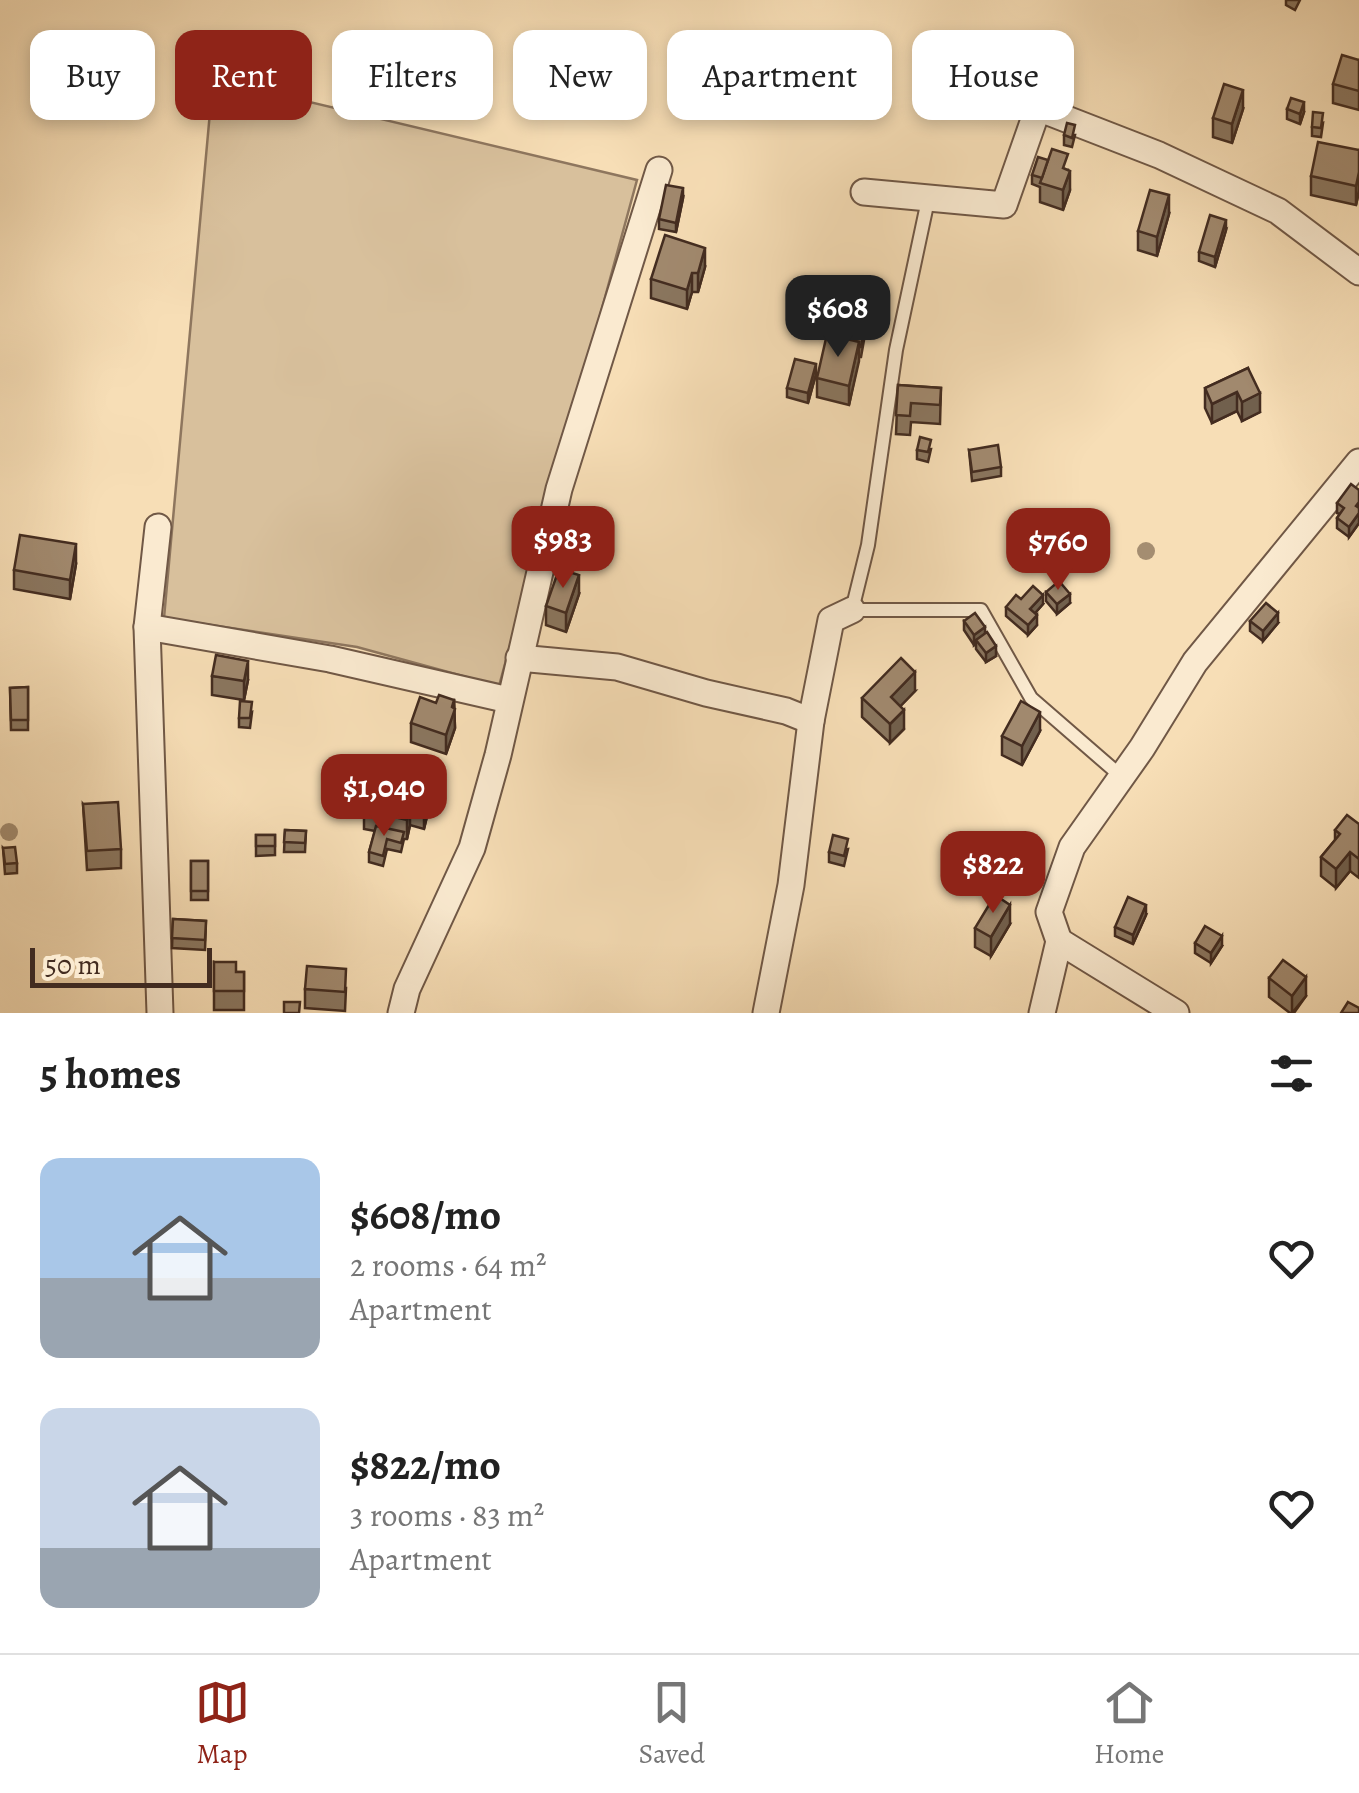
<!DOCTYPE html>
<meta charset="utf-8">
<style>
:root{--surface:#fff;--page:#f2f2f2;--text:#222;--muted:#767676;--line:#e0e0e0;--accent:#8f2418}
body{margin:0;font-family:Alegreya,serif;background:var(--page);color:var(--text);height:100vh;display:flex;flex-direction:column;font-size:38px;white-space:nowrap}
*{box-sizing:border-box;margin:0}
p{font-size:32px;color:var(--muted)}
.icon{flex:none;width:55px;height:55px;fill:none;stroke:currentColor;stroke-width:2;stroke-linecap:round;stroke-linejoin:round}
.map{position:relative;height:1013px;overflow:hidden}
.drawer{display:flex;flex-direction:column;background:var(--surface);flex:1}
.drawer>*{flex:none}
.top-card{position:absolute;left:30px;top:30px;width:1300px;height:90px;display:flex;gap:20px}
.scale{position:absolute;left:30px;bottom:25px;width:182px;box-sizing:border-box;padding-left:10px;border:5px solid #432c20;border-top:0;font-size:28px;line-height:35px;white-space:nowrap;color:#432c20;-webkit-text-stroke:8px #faead0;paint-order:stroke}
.price{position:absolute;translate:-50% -85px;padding:0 22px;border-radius:20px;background:var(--accent);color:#fff;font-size:32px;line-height:65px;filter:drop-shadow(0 2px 5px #0008)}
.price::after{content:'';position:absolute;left:50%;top:60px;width:30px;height:22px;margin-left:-15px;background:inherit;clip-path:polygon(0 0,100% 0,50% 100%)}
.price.current{background:#222;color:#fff}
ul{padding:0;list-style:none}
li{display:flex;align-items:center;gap:30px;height:250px;padding:0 40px}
li span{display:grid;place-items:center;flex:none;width:280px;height:200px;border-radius:20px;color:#555}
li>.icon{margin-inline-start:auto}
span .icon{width:120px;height:120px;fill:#fffc;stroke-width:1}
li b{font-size:42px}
h2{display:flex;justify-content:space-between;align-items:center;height:120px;padding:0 40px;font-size:42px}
.pill{padding:0 35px;border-radius:20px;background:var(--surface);box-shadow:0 5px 15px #0003;font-size:35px;line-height:90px}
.pill.current{background:var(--accent);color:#fff}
.tab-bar{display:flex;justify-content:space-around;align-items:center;height:140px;border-top:2px solid var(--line);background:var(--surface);font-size:28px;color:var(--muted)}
.tab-bar a{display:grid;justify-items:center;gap:5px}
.tab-bar .current{color:var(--accent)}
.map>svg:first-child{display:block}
.green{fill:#d8c09c;stroke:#8e765e;stroke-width:2.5}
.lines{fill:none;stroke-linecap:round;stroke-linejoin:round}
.service-casing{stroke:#705846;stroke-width:16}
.minor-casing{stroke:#705846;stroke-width:29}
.service{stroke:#faead0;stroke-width:12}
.minor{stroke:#faead0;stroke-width:25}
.tree{fill:#a48d71}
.wall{fill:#8a765f;stroke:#432c20;stroke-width:2.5}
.shaded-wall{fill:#71604d;stroke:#432c20;stroke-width:2.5}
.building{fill:#a1896e;stroke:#432c20;stroke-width:2.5}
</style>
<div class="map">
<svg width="1359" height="1013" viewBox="0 0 1359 1013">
<rect width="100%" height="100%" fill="#f7deb6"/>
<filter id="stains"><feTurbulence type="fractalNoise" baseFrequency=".002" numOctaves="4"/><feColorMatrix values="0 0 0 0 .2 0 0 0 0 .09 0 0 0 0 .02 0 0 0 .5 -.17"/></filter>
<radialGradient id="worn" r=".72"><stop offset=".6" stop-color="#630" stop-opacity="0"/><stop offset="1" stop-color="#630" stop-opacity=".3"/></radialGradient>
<!-- green -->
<polygon class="green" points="213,79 637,180 499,686 357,647 164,618"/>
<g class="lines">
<defs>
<polyline id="service" points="928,200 896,350 868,545 852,610 981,610 1031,698 1122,777"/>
<g id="minor">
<polyline points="864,192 1004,205 1038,108 1159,155 1278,211 1359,272"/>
<polyline points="158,527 147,627 160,1013"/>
<polyline points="147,627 330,659 509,700"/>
<polyline points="519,658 617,667 706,693 786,711 811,721"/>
<polyline points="1059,941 1176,1013"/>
<polyline points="401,1013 407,989 472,848 498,755 559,489 659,170"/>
<polyline points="766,1013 791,885 811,721 831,620 852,610"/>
<polyline points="1042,1013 1059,941 1049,912 1072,847 1142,748 1195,662 1359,462"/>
</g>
</defs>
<!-- service casing -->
<use href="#service" class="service-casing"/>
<!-- minor casing -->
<use href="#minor" class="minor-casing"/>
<!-- service -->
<use href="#service" class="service"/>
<!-- minor -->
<use href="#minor" class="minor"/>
</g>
<!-- trees -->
<g class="tree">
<circle cx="1146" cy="551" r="9"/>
<circle cx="9" cy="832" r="9"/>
</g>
<!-- wall -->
<g class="wall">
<polygon points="1286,0 1300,0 1295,10 1286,5"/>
<polygon points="1359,60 1359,110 1333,103 1333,84"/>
<polygon points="1243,109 1232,143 1213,137 1213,118"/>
<polygon points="1287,109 1304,112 1300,124 1287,119"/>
<polygon points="1323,123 1321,137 1312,136 1312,127"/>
<polygon points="1064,135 1075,135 1072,147 1064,145"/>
<polygon points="1359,150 1359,191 1356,205 1311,195 1311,176"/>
<polygon points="1068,170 1070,190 1063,210 1040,202 1040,187 1032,184 1032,175"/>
<polygon points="683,198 676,232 659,229 659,219"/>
<polygon points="1169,214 1157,256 1138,250 1138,231"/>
<polygon points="1226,230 1215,267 1199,261 1199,252"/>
<polygon points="705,267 698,292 692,292 687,309 651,298 651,279"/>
<polygon points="864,340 861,357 859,357 849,405 817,397 817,378"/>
<polygon points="1248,368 1260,412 1242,421 1237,411 1212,423 1205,408 1205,388"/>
<polygon points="816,374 808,403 787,397 787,388"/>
<polygon points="898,385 941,388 940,424 911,422 910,435 896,434"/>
<polygon points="931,449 928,462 917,459 917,450"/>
<polygon points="969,450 1001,467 1001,476 972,481"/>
<polygon points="1359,490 1359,523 1349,537 1337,528 1337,518 1340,514 1337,513 1337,503"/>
<polygon points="76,564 70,599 14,589 14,570"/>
<polygon points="1046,592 1070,603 1057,614 1046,601"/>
<polygon points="579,594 566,632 546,625 546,606"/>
<polygon points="1021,599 1043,604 1035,613 1037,625 1028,635 1006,616 1006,607"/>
<polygon points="964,621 985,634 996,656 986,662 976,649 976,643 974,645 964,630"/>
<polygon points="1250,621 1278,623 1263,641 1250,631"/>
<polygon points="212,676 248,680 244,700 212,695"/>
<polygon points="28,687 28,730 11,730 10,688"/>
<polygon points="915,691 900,706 904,729 890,743 862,717 862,698"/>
<polygon points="454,700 455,728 446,754 411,742 411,723 436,703"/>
<polygon points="252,712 250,728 239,727 239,718"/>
<polygon points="1040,731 1022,765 1002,755 1002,736"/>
<polygon points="368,791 428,812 424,829 410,825 407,839 404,839 401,852 387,849 383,866 369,862 369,852 375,831 364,829 364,810"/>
<polygon points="83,804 121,849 121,868 87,870"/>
<polygon points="1359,824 1359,878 1350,871 1336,888 1321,876 1321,857 1335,840 1335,830"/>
<polygon points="285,830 306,831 305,852 284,852"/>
<polygon points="256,835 275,835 275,855 256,856"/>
<polygon points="3,848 17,863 17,873 5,874"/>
<polygon points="848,849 844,866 829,862 829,852"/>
<rect x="191" y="861" width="17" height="39"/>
<polygon points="1146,915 1133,944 1115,936 1115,927"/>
<polygon points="173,919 206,921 205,950 172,948"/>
<polygon points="1010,924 991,956 975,947 975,928"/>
<polygon points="1195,943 1222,946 1211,963 1195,953"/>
<polygon points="214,962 236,972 244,972 244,1010 214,1010"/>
<polygon points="1269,978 1306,996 1294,1013 1290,1013 1269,997"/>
<polygon points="346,988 345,1011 305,1008 305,989"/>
</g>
<!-- shaded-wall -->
<g class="shaded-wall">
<polygon points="1243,90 1243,109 1232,143 1232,124"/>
<polygon points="1304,102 1304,112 1300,124 1300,114"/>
<polygon points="1070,171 1070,190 1063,210 1063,190"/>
<polygon points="1359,172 1359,191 1356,205 1356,186"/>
<polygon points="683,188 683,198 676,232 676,223"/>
<polygon points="1169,195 1169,214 1157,256 1157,237"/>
<polygon points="1226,220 1226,230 1215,267 1215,257"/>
<polygon points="705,248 705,267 698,292 698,273"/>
<polygon points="692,273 692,292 687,309 687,290"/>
<polygon points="859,342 859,361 849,405 849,386"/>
<polygon points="816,364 816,374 808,403 808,393"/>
<polygon points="1237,392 1237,411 1212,423 1212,404"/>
<polygon points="1260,393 1260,412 1242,421 1242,402"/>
<polygon points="1359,513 1359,523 1349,537 1349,527"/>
<polygon points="76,544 76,564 70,599 70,580"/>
<polygon points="579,575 579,594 566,632 566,613"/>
<polygon points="1070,594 1070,603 1057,614 1057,604"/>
<polygon points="1043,595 1043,604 1030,619 1030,609"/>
<polygon points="1278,613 1278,623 1263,641 1263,631"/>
<polygon points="1037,615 1037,625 1028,635 1028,625"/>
<polygon points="985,627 985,636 976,640 976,643 974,645 974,635"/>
<polygon points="996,646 996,656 986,662 986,653"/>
<polygon points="248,661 248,680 244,700 244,681"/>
<polygon points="915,672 915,691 891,716 891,697"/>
<polygon points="454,700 455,728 446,754 446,735"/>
<polygon points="904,710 904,729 890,743 890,724"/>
<polygon points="1040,712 1040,731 1022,765 1022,746"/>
<polygon points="428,793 428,812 424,829 424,810"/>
<polygon points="410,806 410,825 407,839 407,820"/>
<polygon points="1350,852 1350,871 1336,888 1336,869"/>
<polygon points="1010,905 1010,924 991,956 991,937"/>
<polygon points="1146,905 1146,915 1133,944 1133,935"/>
<polygon points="1222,936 1222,946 1211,963 1211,953"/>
<polygon points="1306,977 1306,996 1292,1013 1292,996"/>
</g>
<!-- building -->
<g class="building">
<polygon points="1342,55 1359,60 1359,91 1333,84"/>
<polygon points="1224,84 1243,90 1232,124 1213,118"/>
<polygon points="1291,98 1304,102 1300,114 1287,109"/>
<polygon points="1313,112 1323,113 1321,128 1312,127"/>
<polygon points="1067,123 1075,125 1072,138 1064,135"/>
<polygon points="1318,142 1359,150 1359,172 1356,186 1311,176"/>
<polygon points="1052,149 1068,154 1063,168 1070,171 1063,190 1040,183"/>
<polygon points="1038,157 1048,160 1042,178 1032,175"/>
<polygon points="666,185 683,188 676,223 659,219"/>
<polygon points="1150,190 1169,195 1157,237 1138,231"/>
<polygon points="1210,215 1226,220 1215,257 1199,252"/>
<polygon points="665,235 705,248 698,273 692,273 687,290 651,279"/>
<polygon points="831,324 864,330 861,347 859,347 859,342 829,335"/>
<polygon points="827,334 859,342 849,386 817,378"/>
<polygon points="795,359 816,364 808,393 787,388"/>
<polygon points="1248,368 1260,393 1242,402 1237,392 1212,404 1205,388"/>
<polygon points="898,385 941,388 940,405 911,403 910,416 896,415"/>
<polygon points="920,437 931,440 928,452 917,450"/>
<polygon points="998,445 1001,467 972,472 969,450"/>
<polygon points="1351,484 1359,490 1359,502 1356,506 1359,508 1359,513 1349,527 1337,518 1344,508 1337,503"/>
<polygon points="20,535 76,544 70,580 14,570"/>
<polygon points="559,569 579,575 566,613 546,606"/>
<polygon points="1059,581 1070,594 1057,604 1046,592"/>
<polygon points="1033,586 1043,595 1030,609 1037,615 1028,625 1006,607 1016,595 1021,599"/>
<polygon points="1266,603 1278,613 1263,631 1250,621"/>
<polygon points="975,613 985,627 974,635 964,621"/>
<polygon points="987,632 996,646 986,653 976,640"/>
<polygon points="216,655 248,661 244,681 212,676"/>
<polygon points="901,658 915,672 891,697 904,710 890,724 862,698"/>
<polygon points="28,687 28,720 11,720 10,688"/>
<polygon points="439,695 454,700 452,707 455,709 446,735 411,723 420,697 436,703"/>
<polygon points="240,701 252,702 250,718 239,718"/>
<polygon points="1021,701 1040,712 1022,746 1002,736"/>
<polygon points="378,780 428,793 424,810 410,806 407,820 364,810 368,791 375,793"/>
<polygon points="118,802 121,849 87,851 83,804"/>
<polygon points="1347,815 1359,824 1359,859 1350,852 1336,869 1321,857 1340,834 1335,830"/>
<polygon points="376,826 404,832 401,843 387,839 383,856 369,852"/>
<polygon points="285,830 306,831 305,843 284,842"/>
<rect x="256" y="835" width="19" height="11"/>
<polygon points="833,835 848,839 844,856 829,852"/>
<polygon points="15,847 17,863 5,864 3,848"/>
<rect x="191" y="861" width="17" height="30"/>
<polygon points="995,895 1010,905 991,937 975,928"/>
<polygon points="1128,897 1146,905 1133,935 1115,927"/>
<polygon points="173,919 206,921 205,940 172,938"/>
<polygon points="1205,926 1222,936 1211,953 1195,943"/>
<polygon points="1283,960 1306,977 1292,996 1269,978"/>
<polygon points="214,962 236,962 236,972 244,972 244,991 214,991"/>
<polygon points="307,966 346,969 345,992 305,989"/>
<polygon points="284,1002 300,1002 299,1013 284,1013"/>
<polygon points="1348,1002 1359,1008 1359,1013 1341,1013"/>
</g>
<rect width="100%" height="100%" filter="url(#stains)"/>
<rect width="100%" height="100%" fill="url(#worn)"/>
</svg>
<div class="scale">50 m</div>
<b class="price current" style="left:838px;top:360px">$608</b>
<b class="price" style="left:563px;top:591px">$983</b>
<b class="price" style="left:1058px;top:593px">$760</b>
<b class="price" style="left:384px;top:839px">$1,040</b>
<b class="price" style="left:993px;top:916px">$822</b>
<div class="top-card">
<a class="pill">Buy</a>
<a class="pill current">Rent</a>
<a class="pill">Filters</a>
<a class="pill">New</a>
<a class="pill">Apartment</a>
<a class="pill">House</a>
</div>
</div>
<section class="drawer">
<h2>5 homes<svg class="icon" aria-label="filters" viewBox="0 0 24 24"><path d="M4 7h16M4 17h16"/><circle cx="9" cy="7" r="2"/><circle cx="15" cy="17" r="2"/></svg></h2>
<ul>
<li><span style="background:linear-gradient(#a9c7e8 60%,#9aa5b1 0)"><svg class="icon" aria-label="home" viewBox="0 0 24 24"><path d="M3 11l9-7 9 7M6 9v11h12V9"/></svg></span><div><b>$608/mo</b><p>2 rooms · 64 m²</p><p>Apartment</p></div><svg class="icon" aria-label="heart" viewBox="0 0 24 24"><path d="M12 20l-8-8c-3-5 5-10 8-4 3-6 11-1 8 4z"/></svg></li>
<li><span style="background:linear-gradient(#c9d6e8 70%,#9aa5b1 0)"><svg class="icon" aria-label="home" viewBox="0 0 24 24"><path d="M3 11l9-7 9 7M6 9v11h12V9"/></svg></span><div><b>$822/mo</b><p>3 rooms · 83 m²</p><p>Apartment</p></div><svg class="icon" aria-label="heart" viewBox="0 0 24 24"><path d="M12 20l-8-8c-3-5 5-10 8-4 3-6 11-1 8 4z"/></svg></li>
</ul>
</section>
<nav class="tab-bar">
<a class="current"><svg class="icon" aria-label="map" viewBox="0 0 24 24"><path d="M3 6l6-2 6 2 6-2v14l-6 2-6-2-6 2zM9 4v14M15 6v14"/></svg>Map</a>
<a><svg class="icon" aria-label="saved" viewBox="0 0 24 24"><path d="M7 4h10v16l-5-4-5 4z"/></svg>Saved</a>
<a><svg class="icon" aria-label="home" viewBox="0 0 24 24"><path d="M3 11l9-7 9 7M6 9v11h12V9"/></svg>Home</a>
</nav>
